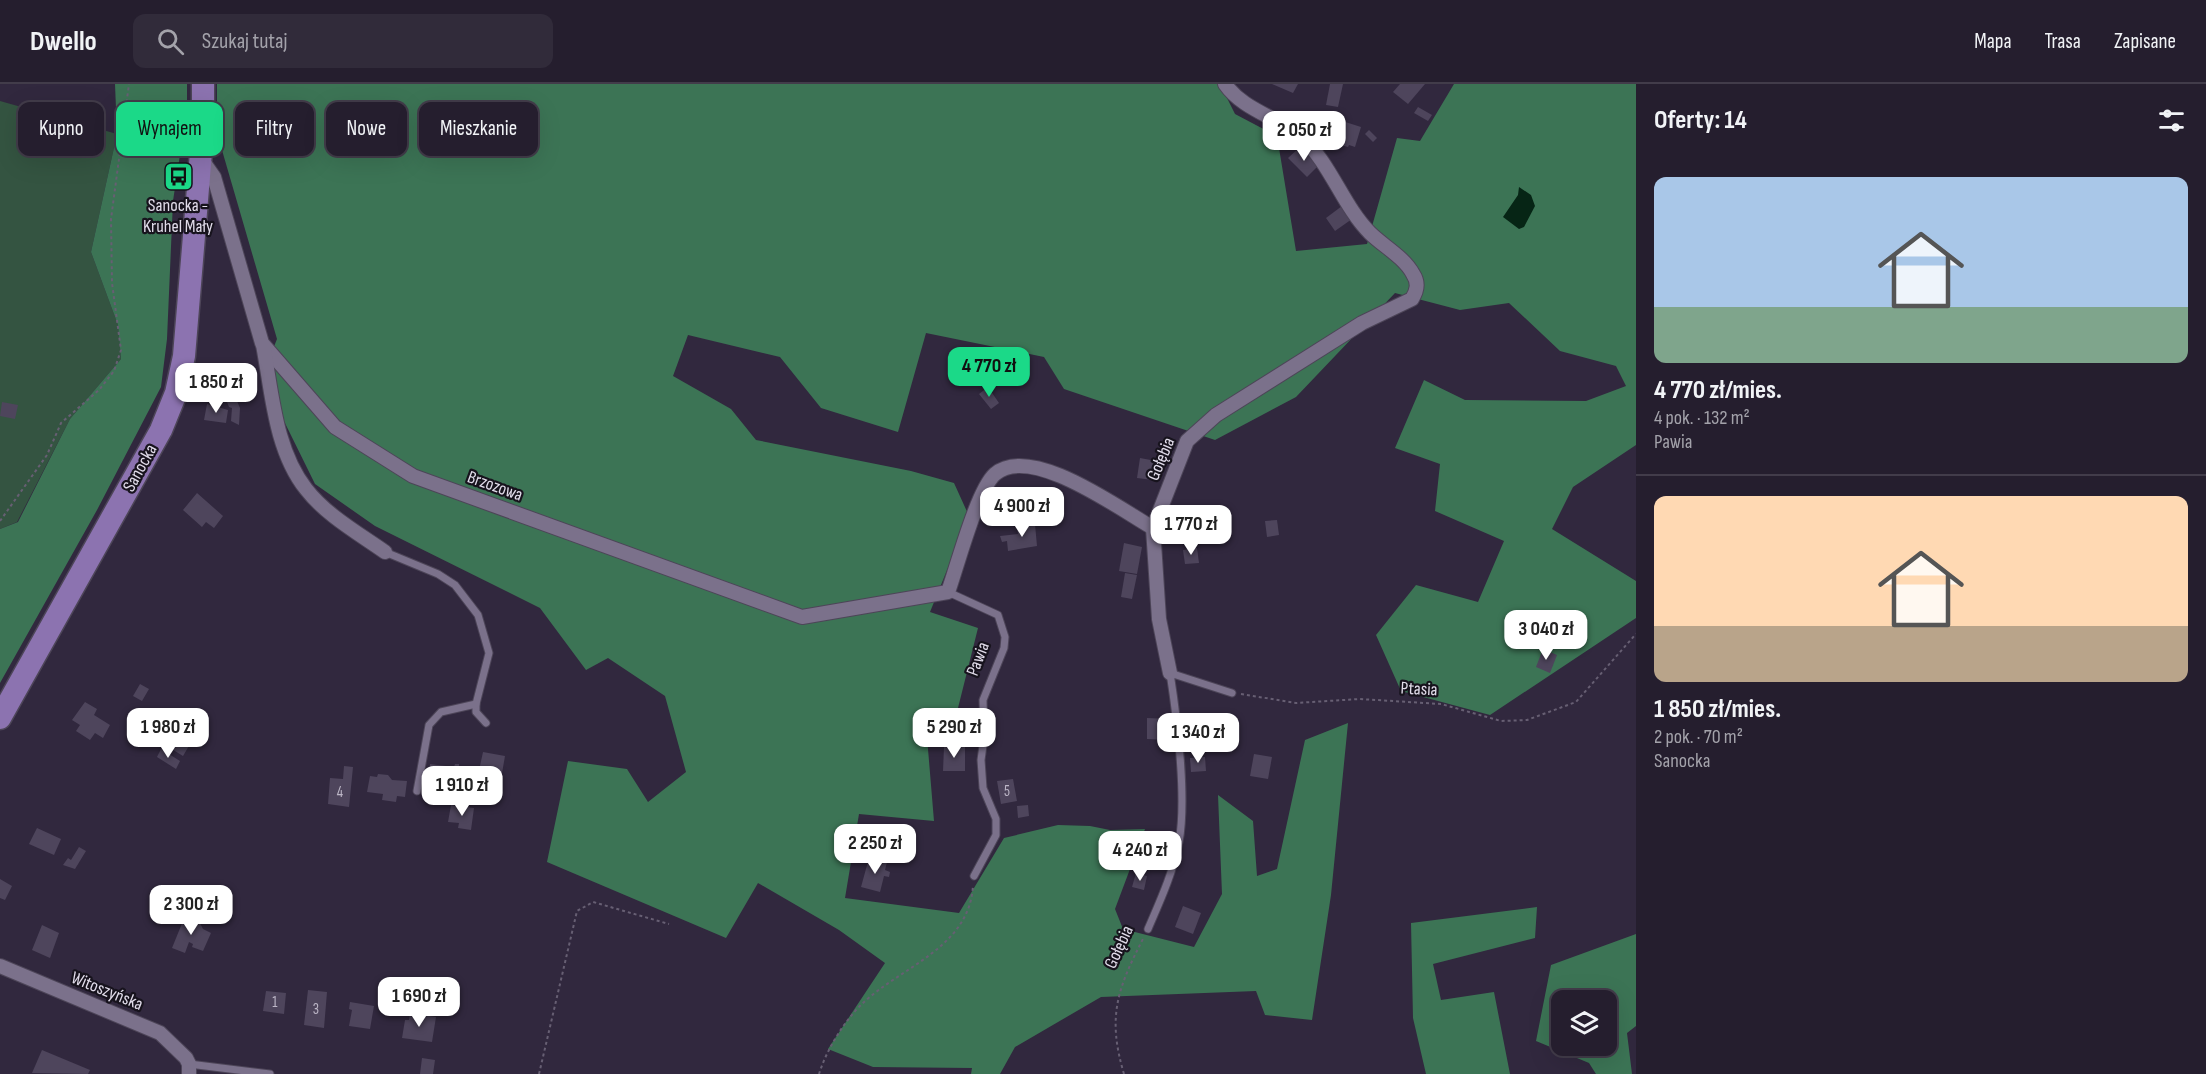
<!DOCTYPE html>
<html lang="pl">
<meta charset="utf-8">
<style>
:root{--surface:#251e2e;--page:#312b3a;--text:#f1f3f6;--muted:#a3a2aa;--line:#423c4a;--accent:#1bd988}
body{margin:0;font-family:"Sofia Sans Condensed",sans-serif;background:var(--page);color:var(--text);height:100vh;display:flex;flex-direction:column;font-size:22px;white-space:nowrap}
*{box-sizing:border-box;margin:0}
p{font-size:20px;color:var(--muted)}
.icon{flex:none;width:33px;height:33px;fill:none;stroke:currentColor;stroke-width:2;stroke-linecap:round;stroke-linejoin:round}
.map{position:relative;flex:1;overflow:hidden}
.panel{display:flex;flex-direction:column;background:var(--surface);width:570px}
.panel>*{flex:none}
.guide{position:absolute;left:18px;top:18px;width:570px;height:54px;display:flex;gap:12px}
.fabs{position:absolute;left:1551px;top:906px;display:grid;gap:12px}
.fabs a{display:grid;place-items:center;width:66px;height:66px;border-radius:12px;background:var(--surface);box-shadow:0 6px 24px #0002,0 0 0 2px var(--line);font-size:30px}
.price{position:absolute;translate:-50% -51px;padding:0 14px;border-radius:12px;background:#fff;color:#222;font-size:20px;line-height:39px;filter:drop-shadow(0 2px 3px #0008)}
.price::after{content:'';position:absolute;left:50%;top:36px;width:18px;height:14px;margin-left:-9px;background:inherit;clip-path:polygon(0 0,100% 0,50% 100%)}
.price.current{background:var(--accent);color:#111}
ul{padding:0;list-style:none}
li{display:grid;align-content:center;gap:12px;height:318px;padding:0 18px}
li+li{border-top:2px solid var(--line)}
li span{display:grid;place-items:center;height:186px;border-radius:12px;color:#555}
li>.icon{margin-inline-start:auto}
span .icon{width:108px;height:108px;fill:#fffc;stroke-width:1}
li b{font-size:26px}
h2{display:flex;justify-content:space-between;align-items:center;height:72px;padding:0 18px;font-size:26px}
.pill{padding:0 21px;border-radius:12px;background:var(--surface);box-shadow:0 6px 24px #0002,0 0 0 2px var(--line);font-size:21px;line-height:54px}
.pill.current{background:var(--accent);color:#111}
header{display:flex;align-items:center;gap:36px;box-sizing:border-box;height:84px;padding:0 30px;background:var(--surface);border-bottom:2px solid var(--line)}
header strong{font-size:28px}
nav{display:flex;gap:33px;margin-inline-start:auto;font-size:21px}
.search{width:420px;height:54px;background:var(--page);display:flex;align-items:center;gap:15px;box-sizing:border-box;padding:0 21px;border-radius:12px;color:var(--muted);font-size:22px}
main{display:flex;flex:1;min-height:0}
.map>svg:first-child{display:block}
.green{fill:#345441}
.forest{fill:#3c7455;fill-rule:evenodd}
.water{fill:#062515}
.building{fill:#4e455c}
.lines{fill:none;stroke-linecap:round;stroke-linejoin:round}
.lane-casing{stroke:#4d4558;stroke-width:9}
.street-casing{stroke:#4d4558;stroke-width:16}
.primary-casing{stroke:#4d4558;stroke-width:25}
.path{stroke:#675f73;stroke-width:2;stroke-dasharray:3 3;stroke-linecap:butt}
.lane{stroke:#7b718b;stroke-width:7}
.street{stroke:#7b718b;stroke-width:14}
.primary{stroke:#8c73b0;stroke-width:22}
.labels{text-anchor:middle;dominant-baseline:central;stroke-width:4.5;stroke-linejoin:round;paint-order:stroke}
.number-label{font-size:15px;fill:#bdb7c7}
.poi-label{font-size:18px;fill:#e2ddeb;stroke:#17131d}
.street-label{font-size:18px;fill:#e2ddeb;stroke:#17131d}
</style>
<header>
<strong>Dwello</strong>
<div class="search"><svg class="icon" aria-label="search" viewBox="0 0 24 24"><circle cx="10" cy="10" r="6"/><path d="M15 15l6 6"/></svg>Szukaj tutaj</div>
<nav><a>Mapa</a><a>Trasa</a><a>Zapisane</a></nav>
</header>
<main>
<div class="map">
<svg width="1636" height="990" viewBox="0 0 1636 990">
<rect width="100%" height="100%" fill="#31283e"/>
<!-- green -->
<polygon class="green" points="0,17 117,50 91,168 118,241 121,275 70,335 17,438 0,445"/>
<!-- forest -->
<g class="forest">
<polygon points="115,0 187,0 187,24 173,117 167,255 161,303 97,426 0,599 0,445 18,438 70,335 121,275 118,241 91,168 117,50"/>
<polygon points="217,0 1220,0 1235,30 1277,52 1296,167 1367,160 1397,54 1420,57 1454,0 1636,0 1636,361 1573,403 1552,445 1636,497 1636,534 1490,631 1401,607 1376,551 1416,501 1478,518 1504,457 1435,427 1440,380 1395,364 1424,296 1465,316 1586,317 1626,302 1616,282 1560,267 1509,219 1460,226 1395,209 1296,313 1215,356 1064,305 1044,273 926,249 898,348 821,324 780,273 688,251 673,292 731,325 756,356 911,387 954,399 969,432 930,528 978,544 958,624 925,629 934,737 859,730 845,814 959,829 1004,754 1058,741 1090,742 1110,746 1145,745 1115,825 1123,845 1194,863 1222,810 1218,711 1253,737 1257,792 1277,785 1305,656 1348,639 1331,811 1312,936 1265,931 1256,907 1101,913 1015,963 1000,990 971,990 972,984 873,983 828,965 885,879 839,846 758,799 726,854 547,778 568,677 627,685 648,718 686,688 665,612 608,574 586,586 540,524 375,442 315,400 281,331 269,275 277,255 217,49"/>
<polygon points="1537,823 1535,854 1433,880 1441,916 1494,908 1510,990 1426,990 1413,934 1411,839"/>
<path d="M1636,850V942L1627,949L1632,990H1596L1589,979L1536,957L1551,881ZM1562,916H1606V962H1562Z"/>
</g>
<!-- water -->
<polygon class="water" points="1519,103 1531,111 1535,122 1524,143 1519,145 1503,133 1518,111"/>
<!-- building -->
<g class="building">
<polygon points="1272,0 1298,0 1293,9"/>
<polygon points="1330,0 1343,0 1338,23 1326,21"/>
<polygon points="1400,0 1425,0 1408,20 1393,8"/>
<polygon points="1418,23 1432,31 1428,37 1414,29"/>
<polygon points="1336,35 1361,43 1355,63 1349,61 1348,63 1330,58"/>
<polygon points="1369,46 1377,54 1373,58 1365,50"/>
<polygon points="1300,63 1319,81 1307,93 1288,74"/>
<polygon points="1342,122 1352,135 1335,147 1326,134"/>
<polygon points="988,303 999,319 991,325 979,310"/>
<polygon points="224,310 234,310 240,324 239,341 231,337 232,324 229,323"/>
<polygon points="2,318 18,321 15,335 0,332"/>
<polygon points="207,320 228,326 226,339 204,336"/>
<polygon points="1140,374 1156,377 1153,396 1137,394"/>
<polygon points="197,409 223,432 214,444 206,438 202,443 183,426"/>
<polygon points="1277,436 1279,451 1267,453 1265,437"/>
<polygon points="1035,440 1037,462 1008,467 1007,457 1002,458 1000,452 1018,450 1017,442"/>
<polygon points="1124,459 1142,463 1137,490 1119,487"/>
<polygon points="1197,464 1199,479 1185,480 1183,466"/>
<polygon points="1125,489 1137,491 1132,515 1121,513"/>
<polygon points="1543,565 1557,571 1550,589 1536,583"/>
<polygon points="140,600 149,605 142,617 133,612"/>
<polygon points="85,618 97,625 94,631 110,641 103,654 95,649 90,656 76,647 80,641 72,636"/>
<polygon points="181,634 199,645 183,672 165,661 170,653 165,650 170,641 175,644"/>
<polygon points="1147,634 1169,635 1168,656 1147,655"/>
<polygon points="944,663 965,663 965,687 943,687"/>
<polygon points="161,665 180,677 176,685 157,673"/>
<polygon points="483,668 505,672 501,695 478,691"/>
<polygon points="1254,670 1272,673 1268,695 1250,692"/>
<polygon points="1205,673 1206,687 1191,688 1190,674"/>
<polygon points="430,680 454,683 455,680 459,680 459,684 464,685 461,703 442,700 443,693 437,693 436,696 428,695"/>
<polygon points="344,682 353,683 349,723 328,720 330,694 343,695"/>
<polygon points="378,690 388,691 392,696 407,697 405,713 397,712 396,718 382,716 383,710 367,708 370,692 377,693"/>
<polygon points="1013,695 1017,717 1001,720 997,697"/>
<polygon points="451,721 474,724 471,746 458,744 459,739 448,738"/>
<polygon points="1028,721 1029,732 1018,734 1017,722"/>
<polygon points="37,744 61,755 54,771 29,760"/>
<polygon points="1145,756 1162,762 1155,783 1138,777"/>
<polygon points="79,763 86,767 75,785 63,781 68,774 71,776"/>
<polygon points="869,774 887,778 885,786 890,788 889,793 884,792 880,808 861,803"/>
<polygon points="1136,789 1147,792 1144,806 1132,803"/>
<polygon points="0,795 12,802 5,816 0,814"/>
<polygon points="1183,822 1201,829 1193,850 1175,843"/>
<polygon points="185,832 200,839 203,845 211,849 203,867 192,863 193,860 189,858 185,869 172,864"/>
<polygon points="42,841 59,849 50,874 32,866"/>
<polygon points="308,906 327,908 324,944 304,941"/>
<polygon points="266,907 286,909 284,930 263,927"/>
<polygon points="350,918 374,922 370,945 349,942 352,926 349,925"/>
<polygon points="410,929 436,933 432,958 402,954 405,936 409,936"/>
<polygon points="42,966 90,986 88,990 32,989"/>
<polygon points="422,974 435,976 433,990 420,990"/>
</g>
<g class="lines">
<defs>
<g id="lane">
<polyline points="385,468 438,490 455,501 478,531 489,569 476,620 476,628 486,639"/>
<polyline points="948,508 998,531 1005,553 1004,564 983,616 984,654 981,676 983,704 996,735 996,751 974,792"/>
<polyline points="417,707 429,641 441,628 476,620"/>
<path d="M1148,845C1160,817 1173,789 1179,758C1187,714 1177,634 1170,589L1232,609"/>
<polyline points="189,980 270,990"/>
</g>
<g id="street">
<path d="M200,73L214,93L262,259L335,343L413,392L802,533L948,508C957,483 977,406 995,390C1031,359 1121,426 1153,444"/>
<path d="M263,261C272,308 275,366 306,405C326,431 358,449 385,468"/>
<path d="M1170,589L1159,535L1153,444L1187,357L1216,331L1362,239L1412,215C1417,207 1419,199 1413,190C1404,173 1383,162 1370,149C1342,121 1331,79 1300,52C1277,33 1243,26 1225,0"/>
<polyline points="0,882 160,949 186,974 189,980 189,990"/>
</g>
<polyline id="primary" points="0,634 161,346 176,309 184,272 203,44 203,0"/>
</defs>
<!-- lane casing -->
<use href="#lane" class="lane-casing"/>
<!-- street casing -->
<use href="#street" class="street-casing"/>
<!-- primary casing -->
<use href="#primary" class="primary-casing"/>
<!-- path -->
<g class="path">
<polyline points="0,437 47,371 61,339 99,306 114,287 121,266 112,199 111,135 129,0"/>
<polyline points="1241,610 1296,619 1360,615 1441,620 1501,637 1527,636 1576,618 1636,550"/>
<polyline points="539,990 577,827 593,818 669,840"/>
<path d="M819,990C826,967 844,937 862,920C900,883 970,864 973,801"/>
<path d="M1124,990C1107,933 1117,905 1144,853"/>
</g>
<!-- lane -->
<use href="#lane" class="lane"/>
<!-- street -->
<use href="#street" class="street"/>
<!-- primary -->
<use href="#primary" class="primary"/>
</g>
<!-- icons -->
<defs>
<symbol id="bus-square" viewBox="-11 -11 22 22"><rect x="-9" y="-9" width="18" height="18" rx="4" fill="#1bd988" stroke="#17131d"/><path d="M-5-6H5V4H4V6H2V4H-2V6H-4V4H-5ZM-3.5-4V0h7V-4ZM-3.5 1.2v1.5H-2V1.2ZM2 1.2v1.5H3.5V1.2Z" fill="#111"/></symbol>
</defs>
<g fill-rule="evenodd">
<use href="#bus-square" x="162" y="76" width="33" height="33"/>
</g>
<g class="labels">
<!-- number labels -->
<g class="number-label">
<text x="1007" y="707">5</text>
<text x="340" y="708">4</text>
<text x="275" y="918">1</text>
<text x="316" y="925">3</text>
</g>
<!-- poi labels -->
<g class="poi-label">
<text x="178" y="121">Sanocka -<tspan x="178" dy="21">Kruhel Mały</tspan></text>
</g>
<!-- street labels -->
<g class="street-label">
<text transform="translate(1161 375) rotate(-67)">Gołębia</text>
<text transform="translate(140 384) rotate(-61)">Sanocka</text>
<text transform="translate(495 402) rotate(20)">Brzozowa</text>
<text transform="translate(978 575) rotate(-69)">Pawia</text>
<text transform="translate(1419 605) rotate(3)">Ptasia</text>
<text transform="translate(1119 863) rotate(-65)">Gołębia</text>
<text transform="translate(107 907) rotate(22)">Witoszyńska</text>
</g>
</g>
</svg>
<div class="fabs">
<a><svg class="icon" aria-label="layers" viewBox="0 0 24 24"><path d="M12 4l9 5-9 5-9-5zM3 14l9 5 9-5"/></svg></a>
</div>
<b class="price" style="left:1304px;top:78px">2 050 zł</b>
<b class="price current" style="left:989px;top:314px">4 770 zł</b>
<b class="price" style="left:216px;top:330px">1 850 zł</b>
<b class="price" style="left:1022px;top:454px">4 900 zł</b>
<b class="price" style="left:1191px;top:472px">1 770 zł</b>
<b class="price" style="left:1546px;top:577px">3 040 zł</b>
<b class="price" style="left:168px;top:675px">1 980 zł</b>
<b class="price" style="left:954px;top:675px">5 290 zł</b>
<b class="price" style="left:1198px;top:680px">1 340 zł</b>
<b class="price" style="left:462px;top:733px">1 910 zł</b>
<b class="price" style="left:875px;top:791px">2 250 zł</b>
<b class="price" style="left:1140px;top:798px">4 240 zł</b>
<b class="price" style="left:191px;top:852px">2 300 zł</b>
<b class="price" style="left:419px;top:944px">1 690 zł</b>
<div class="guide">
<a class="pill">Kupno</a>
<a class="pill current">Wynajem</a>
<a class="pill">Filtry</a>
<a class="pill">Nowe</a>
<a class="pill">Mieszkanie</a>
</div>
</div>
<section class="panel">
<h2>Oferty: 14<svg class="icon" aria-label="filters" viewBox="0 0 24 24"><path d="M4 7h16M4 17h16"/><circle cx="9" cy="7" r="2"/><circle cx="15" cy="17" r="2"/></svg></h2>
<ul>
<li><span style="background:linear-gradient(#a9c7e8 70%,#7fa58c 0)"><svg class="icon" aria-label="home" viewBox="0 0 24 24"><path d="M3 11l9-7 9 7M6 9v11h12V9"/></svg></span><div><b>4 770 zł/mies.</b><p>4 pok. · 132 m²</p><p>Pawia</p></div></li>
<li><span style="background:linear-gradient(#ffd9b3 70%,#b9a48a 0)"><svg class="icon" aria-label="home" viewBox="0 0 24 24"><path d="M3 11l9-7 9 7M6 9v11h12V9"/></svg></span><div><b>1 850 zł/mies.</b><p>2 pok. · 70 m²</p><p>Sanocka</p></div></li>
</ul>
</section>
</main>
